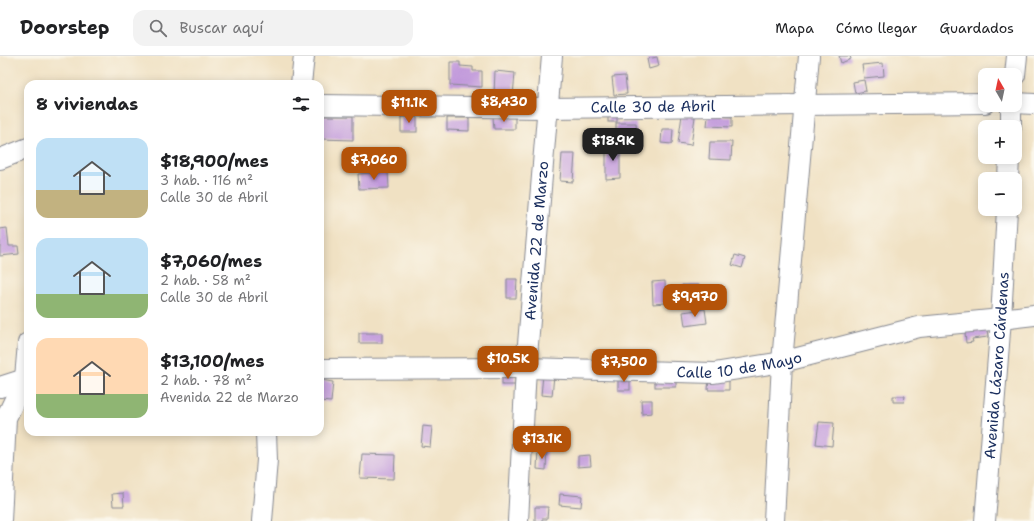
<!DOCTYPE html>
<html lang="es">
<meta charset="utf-8">
<style>
:root{--surface:#fff;--page:#f2f2f2;--text:#202124;--muted:#757577;--line:#e0e0e0;--accent:#b45309}
body{margin:0;font-family:"Shantell Sans",sans-serif;background:var(--page);color:var(--text);height:100vh;display:flex;flex-direction:column;font-size:15px;white-space:nowrap}
*{box-sizing:border-box;margin:0}
p{font-size:13px;color:var(--muted)}
.icon{flex:none;width:22px;height:22px;fill:none;stroke:currentColor;stroke-width:2;stroke-linecap:round;stroke-linejoin:round}
.map{position:relative;flex:1;overflow:hidden}
.details{position:absolute;left:24px;top:24px;width:300px;height:356px;display:flex;flex-direction:column;background:var(--surface);border-radius:12px;box-shadow:0 2px 10px #0003}
.details>*{flex:none}
.needle{width:26px;rotate:351deg}
.fabs{position:absolute;left:978px;top:12px;display:grid;gap:8px}
.fabs a{display:grid;place-items:center;width:44px;height:44px;border-radius:8px;background:var(--surface);box-shadow:0 2px 10px #0003;font-size:20px}
.price{position:absolute;translate:-50% -34px;padding:0 9px;border-radius:8px;background:var(--accent);color:#fff;font-size:13px;line-height:26px;filter:drop-shadow(0 1px 2px #0008)}
.price::after{content:'';position:absolute;left:50%;top:24px;width:12px;height:9px;margin-left:-6px;background:inherit;clip-path:polygon(0 0,100% 0,50% 100%)}
.price.on{background:#222;color:#fff}
ul{padding:0;list-style:none}
li{display:flex;align-items:center;gap:12px;height:100px;padding:0 12px}
li span{display:grid;place-items:center;flex:none;width:112px;height:80px;border-radius:12px;color:#555}
li>.icon{margin-inline-start:auto}
span .icon{width:48px;height:48px;fill:#fffc;stroke-width:1}
li b{font-size:17px}
h2{display:flex;justify-content:space-between;align-items:center;height:48px;padding:0 12px;font-size:17px}
header{display:flex;align-items:center;gap:24px;box-sizing:border-box;height:56px;padding:0 20px;background:var(--surface);border-bottom:1px solid var(--line)}
header strong{font-size:19px}
nav{display:flex;gap:22px;margin-inline-start:auto;font-size:14px}
.search{width:280px;height:36px;background:var(--page);display:flex;align-items:center;gap:10px;box-sizing:border-box;padding:0 14px;border-radius:12px;color:var(--muted);font-size:15px}
.map>svg:first-child{display:block}
.building{fill:#c199db}
.lines{fill:none;stroke-linecap:round;stroke-linejoin:round}
.minor-casing{stroke:#868890;stroke-width:22}
.minor{stroke:#fff;stroke-width:20}
.labels{text-anchor:middle;dominant-baseline:central;stroke-width:3;stroke-linejoin:round;paint-order:stroke}
.street-label{font-size:15px;fill:#1b2f5e;stroke:#fbf7ec}
</style>
<header>
<strong>Doorstep</strong>
<div class="search"><svg class="icon" aria-label="search" viewBox="0 0 24 24"><circle cx="10" cy="10" r="6"/><path d="M15 15l6 6"/></svg>Buscar aquí</div>
<nav><a>Mapa</a><a>Cómo llegar</a><a>Guardados</a></nav>
</header>
<div class="map">
<svg width="1034" height="465" viewBox="0 0 1034 465">
<rect width="100%" height="100%" fill="#fbf7ec"/>
<filter id="ink" filterUnits="userSpaceOnUse"><feTurbulence type="fractalNoise" baseFrequency=".025" numOctaves="2"/><feDisplacementMap in="SourceGraphic" scale="8" xChannelSelector="R" yChannelSelector="G"/><feConvolveMatrix kernelMatrix="1 2 1 2 8 2 1 2 1" color-interpolation-filters="sRGB"/></filter>
<filter id="wash" filterUnits="userSpaceOnUse"><feTurbulence type="fractalNoise" baseFrequency=".012" numOctaves="4" result="noise"/><feDisplacementMap in="SourceGraphic" scale="16" xChannelSelector="R" yChannelSelector="G"/><feGaussianBlur stdDeviation="0.9" result="paint"/><feColorMatrix in="noise" values="0 0 0 0 0 0 0 0 0 0 0 0 0 0 0 0 0 1.4 0 .05"/><feComposite in="paint" operator="in"/></filter>
<g filter="url(#wash)">
<rect width="100%" height="100%" fill="#f0e1c3"/>
<g id="blocks">
<!-- building -->
<g class="building">
<polygon points="839,0 850,0 851,3 841,7"/>
<polygon points="657,1 659,10 649,13 647,3"/>
<polygon points="450,6 460,6 460,10 473,11 473,15 482,15 482,31 450,29"/>
<polygon points="883,7 884,20 864,22 862,9"/>
<polygon points="495,15 515,17 513,40 494,38"/>
<polygon points="625,20 627,38 614,39 612,21"/>
<polygon points="864,24 866,35 855,37 853,26"/>
<polygon points="682,59 695,61 691,89 678,87"/>
<polygon points="320,60 353,60 353,84 320,83"/>
<rect x="608" y="60" width="9" height="6"/>
<polygon points="708,60 732,61 732,71 707,70"/>
<rect x="401" y="61" width="16" height="15"/>
<polygon points="493,61 515,61 515,73 494,73"/>
<polygon points="447,62 469,62 469,75 447,74"/>
<polygon points="616,67 636,67 637,83 616,83"/>
<polygon points="662,73 673,73 672,88 661,87"/>
<polygon points="710,86 732,86 731,104 709,103"/>
<polygon points="606,89 620,89 620,122 606,123"/>
<polygon points="562,98 575,98 573,126 560,125"/>
<polygon points="388,116 389,132 359,133 358,118"/>
<polygon points="7,172 9,190 18,190 19,198 0,200 0,173"/>
<polygon points="735,199 745,202 742,212 732,209"/>
<polygon points="507,223 517,223 516,242 507,242"/>
<polygon points="665,225 666,247 653,248 652,226"/>
<polygon points="682,229 700,229 700,242 682,243"/>
<polygon points="705,253 707,267 685,270 683,256"/>
<polygon points="987,273 988,281 972,283 973,286 966,287 965,276"/>
<rect x="359" y="277" width="23" height="10"/>
<rect x="502" y="318" width="13" height="11"/>
<polygon points="543,319 554,319 552,340 541,339"/>
<rect x="618" y="320" width="12" height="14"/>
<rect x="655" y="321" width="21" height="10"/>
<polygon points="709,321 729,322 729,334 708,334"/>
<polygon points="320,324 333,326 331,346 320,345"/>
<polygon points="893,340 905,340 904,346 893,346"/>
<polygon points="641,344 652,344 652,357 642,358"/>
<polygon points="819,366 834,367 832,390 816,388"/>
<polygon points="423,370 432,371 430,391 421,390"/>
<polygon points="538,393 547,394 546,414 537,413"/>
<polygon points="362,398 395,399 394,423 360,422"/>
<polygon points="590,399 591,410 578,411 578,400"/>
<polygon points="123,437 124,450 113,450 112,438"/>
<polygon points="560,438 582,440 581,451 559,449"/>
<polygon points="535,451 548,451 547,463 542,463 542,465 535,465"/>
</g>
</g>
</g>
<g filter="url(#ink)">
<use href="#blocks" fill-opacity="0" stroke="#868890" stroke-width="1"/>
<g class="lines">
<defs>
<g id="minor">
<polyline points="1015,19 1017,0"/>
<polyline points="301,28 304,0"/>
<polyline points="1015,47 1034,48"/>
<path id="s1" d="M320,49L548,52L985,47"/>
<polyline points="1011,71 1011,49"/>
<polyline points="0,103 28,92"/>
<polyline points="1008,123 1009,101"/>
<path id="s2" d="M320,313L526,312L714,317L782,306L919,271L1001,263L1034,259"/>
<polyline points="0,331 28,322"/>
<polyline points="1,465 6,362 25,322 28,287"/>
<polyline points="262,465 267,404 266,376"/>
<path id="s3" d="M518,465L526,312L552,0"/>
<polyline points="774,465 782,306 809,0"/>
<path id="s4" d="M985,465L1001,263L1007,153"/>
</g>
</defs>
<!-- minor casing -->
<use href="#minor" class="minor-casing"/>
<!-- minor -->
<use href="#minor" class="minor"/>
</g>
</g>
<g class="labels">
<!-- street labels -->
<g class="street-label">
<text stroke="none"><textPath href="#s1" startOffset="333">Calle 30 de Abril</textPath></text>
<text stroke="none"><textPath href="#s3" startOffset="281">Avenida 22 de Marzo</textPath></text>
<text stroke="none"><textPath href="#s2" startOffset="420">Calle 10 de Mayo</textPath></text>
<text stroke="none"><textPath href="#s4" startOffset="156">Avenida Lázaro Cárdenas</textPath></text>
</g>
</g>
</svg>
<div class="fabs">
<a><svg class="needle" viewBox="-14 -14 28 28"><path d="M0-13l5 13h-10z" fill="#e53935"/><path d="M0 13l5-13h-10z" fill="#757577"/></svg></a>
<a>+</a>
<a>−</a>
</div>
<b class="price" style="left:504px;top:67px">$8,430</b>
<b class="price" style="left:409px;top:68px">$11.1K</b>
<b class="price on" style="left:613px;top:106px">$18.9K</b>
<b class="price" style="left:374px;top:125px">$7,060</b>
<b class="price" style="left:695px;top:262px">$9,970</b>
<b class="price" style="left:508px;top:324px">$10.5K</b>
<b class="price" style="left:624px;top:327px">$7,500</b>
<b class="price" style="left:542px;top:404px">$13.1K</b>
<section class="details">
<h2>8 viviendas<svg class="icon" aria-label="filters" viewBox="0 0 24 24"><path d="M4 7h16M4 17h16"/><circle cx="9" cy="7" r="2"/><circle cx="15" cy="17" r="2"/></svg></h2>
<ul>
<li><span style="background:linear-gradient(#bfe0f5 65%,#c2b280 0)"><svg class="icon" aria-label="home" viewBox="0 0 24 24"><path d="M3 11l9-7 9 7M6 9v11h12V9"/></svg></span><div><b>$18,900/mes</b><p>3 hab. · 116 m²</p><p>Calle 30 de Abril</p></div></li>
<li><span style="background:linear-gradient(#bfe0f5 70%,#8fb573 0)"><svg class="icon" aria-label="home" viewBox="0 0 24 24"><path d="M3 11l9-7 9 7M6 9v11h12V9"/></svg></span><div><b>$7,060/mes</b><p>2 hab. · 58 m²</p><p>Calle 30 de Abril</p></div></li>
<li><span style="background:linear-gradient(#ffd9b3 70%,#8fb573 0)"><svg class="icon" aria-label="home" viewBox="0 0 24 24"><path d="M3 11l9-7 9 7M6 9v11h12V9"/></svg></span><div><b>$13,100/mes</b><p>2 hab. · 78 m²</p><p>Avenida 22 de Marzo</p></div></li>
</ul>
</section>
</div>
